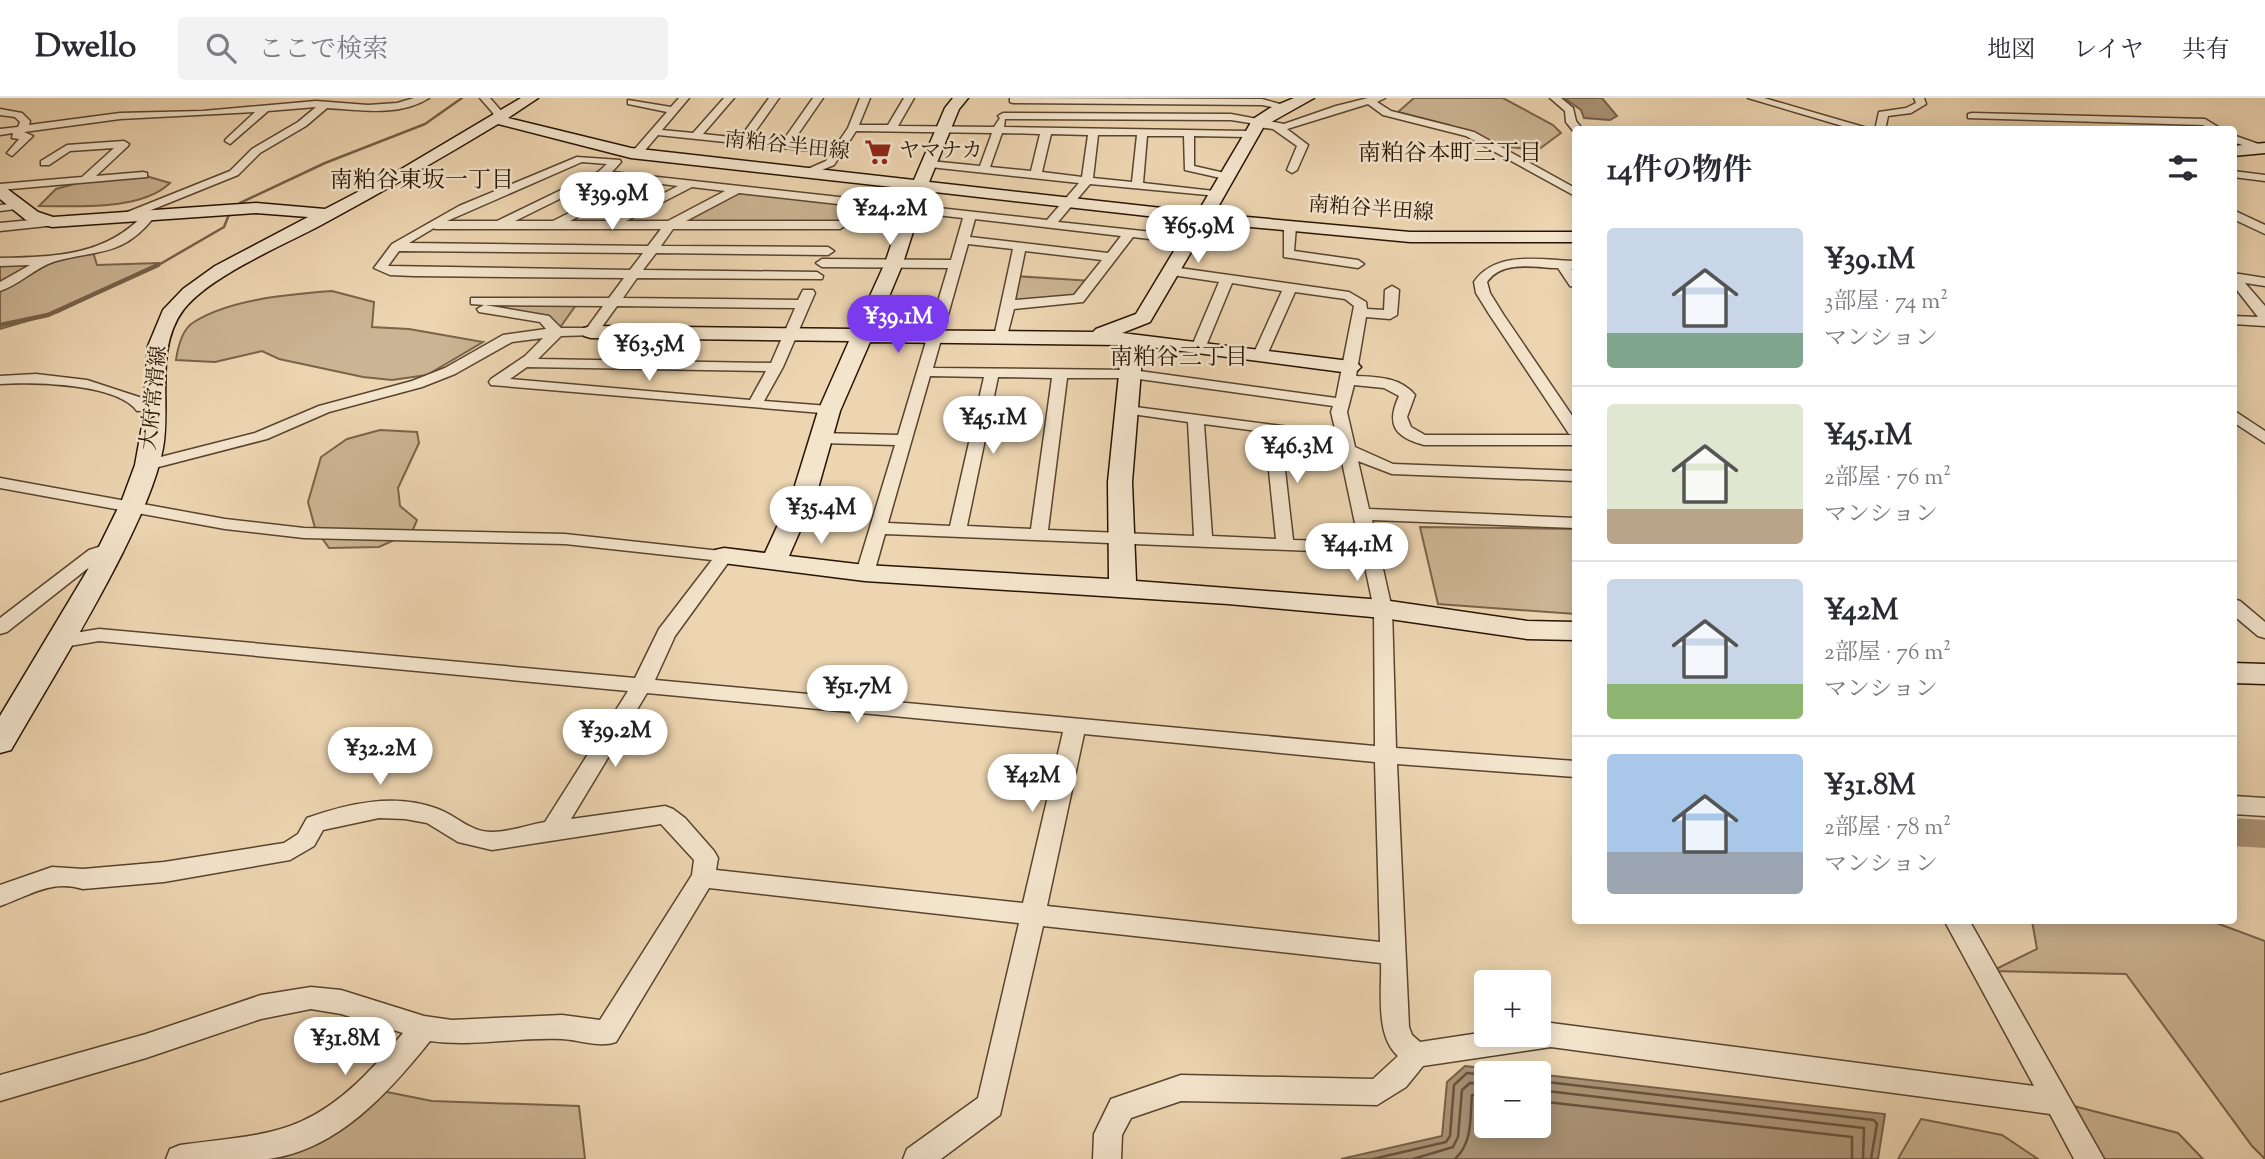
<!DOCTYPE html>
<html lang="ja">
<meta charset="utf-8">
<style>
:root{--surface:#fff;--page:#f2f2f3;--text:#2b2b33;--muted:#7c7c81;--line:#e1e1e2;--accent:#7c3aed}
body{margin:0;font-family:"Sorts Mill Goudy","Noto Serif JP",serif;background:var(--page);color:var(--text);height:100vh;display:flex;flex-direction:column;font-size:26px;white-space:nowrap}
*{box-sizing:border-box;margin:0}
p{font-size:23px;color:var(--muted)}
.icon{flex:none;width:38px;height:38px;fill:none;stroke:currentColor;stroke-width:2;stroke-linecap:round;stroke-linejoin:round}
.map{position:relative;flex:1;overflow:hidden}
.sheet{position:absolute;left:1572px;top:28px;width:665px;height:798px;display:flex;flex-direction:column;background:var(--surface);border-radius:7px;box-shadow:0 4px 18px #0003}
.sheet>*{flex:none}
.controls{position:absolute;left:1474px;top:872px;display:grid;gap:14px}
.controls a{display:grid;place-items:center;width:77px;height:77px;border-radius:7px;background:var(--surface);box-shadow:0 4px 18px #0003;font-size:35px}
.price{position:absolute;translate:-50% -60px;padding:0 16px;border-radius:24px;background:#fff;color:#222;font-size:23px;line-height:46px;filter:drop-shadow(0 2px 4px #0008)}
.price::after{content:'';position:absolute;left:50%;top:42px;width:21px;height:16px;margin-left:-10px;background:inherit;clip-path:polygon(0 0,100% 0,50% 100%)}
.price.active{background:var(--accent);color:#fff}
ul{padding:0;list-style:none}
li{display:flex;align-items:center;gap:21px;height:175px;padding:0 35px}
li+li{border-top:2px solid var(--line)}
li span{display:grid;place-items:center;flex:none;width:196px;height:140px;border-radius:7px;color:#555}
li>.icon{margin-inline-start:auto}
span .icon{width:84px;height:84px;fill:#fffc;stroke-width:1}
li b{font-size:30px}
h2{display:flex;justify-content:space-between;align-items:center;height:84px;padding:0 35px;font-size:30px}
header{display:flex;align-items:center;gap:42px;box-sizing:border-box;height:98px;padding:0 35px;background:var(--surface);border-bottom:2px solid var(--line)}
header strong{font-size:33px}
nav{display:flex;gap:38px;margin-inline-start:auto;font-size:24px}
.search{width:490px;height:63px;background:var(--page);display:flex;align-items:center;gap:18px;box-sizing:border-box;padding:0 24px;border-radius:7px;color:var(--muted);font-size:26px}
.map>svg:first-child{display:block}
.green{fill:#cbb493;stroke:#79644a;stroke-width:2}
.water{fill:#aa9376;stroke:#766048;stroke-width:2}
.lines{fill:none;stroke-linecap:round;stroke-linejoin:round}
.shore{stroke:#68543c;stroke-width:2.5}
.stream-far1{stroke:#766048;stroke-width:2.5}
.stream{stroke:#766048;stroke-width:4.5}
.river{fill:#aa9376;fill-rule:evenodd}
.street-casing{stroke:#58442e;stroke-width:3}
.secondary-casing{stroke:#271402;stroke-width:3}
.street{fill:#f3e4cc;fill-rule:evenodd}
.secondary{fill:#f3e4cc;fill-rule:evenodd}
.labels{text-anchor:middle;dominant-baseline:central;stroke-width:5;stroke-linejoin:round;paint-order:stroke}
.far-street-label{font-size:21px;fill:#271402;stroke:#f3e4cc}
.far-poi-label{font-size:21px;fill:#271402;stroke:#f3e4cc;text-anchor:start}
.far-neighbourhood-label{font-size:23px;fill:#271402;stroke:#f3e4cc}
</style>
<header>
<strong>Dwello</strong>
<div class="search"><svg class="icon" aria-label="search" viewBox="0 0 24 24"><circle cx="10" cy="10" r="6"/><path d="M15 15l6 6"/></svg>ここで検索</div>
<nav><a>地図</a><a>レイヤ</a><a>共有</a></nav>
</header>
<div class="map">
<svg width="2265" height="1061" viewBox="0 0 2265 1061">
<rect width="100%" height="100%" fill="#edd5b1"/>
<filter id="stains"><feTurbulence type="fractalNoise" baseFrequency=".00286" numOctaves="4"/><feColorMatrix values="0 0 0 0 .2 0 0 0 0 .09 0 0 0 0 .02 0 0 0 .5 -.17"/></filter>
<radialGradient id="worn" r=".72"><stop offset=".6" stop-color="#630" stop-opacity="0"/><stop offset="1" stop-color="#630" stop-opacity=".3"/></radialGradient>
<!-- green -->
<g class="green">
<polygon points="1414,0 1503,0 1553,27 1561,35 1538,52 1508,49 1477,41 1449,27 1398,14"/>
<path d="M146,78L170,85C141,113 77,108 39,108L56,91L100,79Z"/>
<polygon points="737,91 855,104 840,127 670,127"/>
<polygon points="93,154 97,167 160,165 58,214 0,231 0,168 50,165"/>
<polygon points="1014,178 1094,183 1078,201 1009,207"/>
<path d="M332,193L374,204L372,229L409,231L483,244L427,277L392,282L363,279L279,261L262,253L215,264L176,262C178,248 182,231 194,224C230,201 291,196 332,193Z"/>
<polygon points="488,206 576,207 559,231 555,226 487,208"/>
<polygon points="380,332 417,334 419,345 398,390 400,408 417,422 412,434 379,449 329,450 315,430 308,404 321,359 347,341"/>
<polygon points="1420,429 1575,431 1575,516 1438,506"/>
<polygon points="2032,823 2211,823 2265,843 2265,1061 2252,1048 2126,876 1992,873 2037,851"/>
<polygon points="382,993 432,1003 579,1008 585,1061 270,1061"/>
<polygon points="2066,1006 2178,1035 2203,1061 2097,1061"/>
<polygon points="1921,1021 2002,1037 2038,1061 1898,1061"/>
</g>
<!-- water -->
<g class="water">
<polygon points="1564,0 1602,0 1617,18 1610,22 1584,20 1581,12"/>
<polygon points="1465,968 1525,975 1486,975 1486,1027 1538,1027 1538,976 1885,1016 1878,1061 1341,1061 1442,1038 1447,984"/>
</g>
<g class="lines">
<!-- shore -->
<g class="shore">
<polyline points="1538,983 1874,1022 1877,1026 1871,1061"/>
<polyline points="1538,992 1864,1030 1863,1061"/>
<polyline points="1538,1003 1852,1039 1852,1061"/>
<polyline points="1373,1061 1446,1044 1450,1038 1454,987 1467,975 1486,977"/>
<polyline points="1413,1061 1453,1049 1458,1039 1462,992 1470,985 1486,986"/>
<path d="M1455,1061C1473,1044 1470,1020 1472,997H1486"/>
</g>
<!-- stream-far1 -->
<g class="stream-far1">
<polyline points="240,105 325,65 425,26 462,0"/>
<polyline points="155,169 224,129 230,114"/>
</g>
<!-- stream -->
<polyline class="stream" points="0,227 48,217 158,167"/>
<!-- river -->
<polygon class="river" points="2233,720 2265,722 2265,750 2233,748"/>
<defs>
<g id="street">
<path d="M414,0H429C400,19 359,12 327,10L306,28L260,55L238,77L129,121L125,119V115L230,73L252,51L298,24L316,9L268,13L230,46L225,43L226,41L255,14L120,21L24,34L33,38L12,58L7,55L19,41L12,40L13,35L0,37V31L18,29L20,24L15,19L0,17V11L22,15L30,23L29,27L120,15L203,13L316,3L368,7L397,5Z"/>
<polygon points="480,0 490,0 503,15 503,24 495,24 493,15"/>
<path d="M679,0H689L662,32L693,35L724,0H734L703,36L740,40L769,0H779L750,41L782,44L813,0H823L792,45L835,49L848,30L860,0H870L859,27H888L904,0H914L898,28L994,29L1000,20L998,18L1003,15L1231,16L1284,26L1336,8L1368,0H1385L1377,4L1391,13L1474,34L1575,90V98L1466,38L1383,17L1368,6L1287,31L1308,47L1297,72L1292,75L1287,72L1297,48L1273,31L1250,28V25L1231,22L1005,21L1004,29L1247,33L1252,36L1247,39L1194,38V68L1229,76L1231,78L1225,81L1185,72L1184,38H1147L1143,85L1214,93L1220,96L1218,98L1090,86L1058,124L1190,138L1196,142L1190,146L1133,139L1083,204L1014,211L1006,242H996L994,239L1013,151L968,146L933,270L1132,272L1336,300L1354,208L1345,201L1295,194L1267,257L1260,261L1253,257L1282,193L1232,185L1206,248L1199,252L1192,248L1219,184L1172,177L1166,173L1172,169L1349,194L1366,204L1367,211L1384,212L1385,192L1392,188L1399,192L1397,217L1390,221L1366,219L1356,278C1377,279 1400,279 1415,297L1407,319L1411,329L1425,337H1573L1569,336L1489,216L1476,195L1474,184C1496,152 1541,162 1575,163V171H1571L1575,176V189L1570,188L1558,170H1552C1530,168 1500,164 1487,184L1490,195L1503,216L1575,322V347H1424C1394,339 1386,326 1399,298L1384,290L1354,287L1347,314L1355,349L1393,366L1575,373V383L1392,376L1358,363L1369,411L1575,420V430L1372,422L1392,511L1396,650L1575,663V679L1397,666L1409,929L1412,937L1420,944L1486,934L1538,936V927L1551,925L2034,988L1944,822H1969L2104,1061H2074L2050,1016L1551,949L1423,968L1406,989L1377,1007L1181,1003L1131,1020L1122,1037L1121,1061H1093L1094,1036L1111,1001L1181,977L1373,981L1398,958C1375,938 1382,893 1381,865L1043,828L1000,1017L941,1061H903L907,1051L978,1000L1019,825L709,790L616,944C599,950 580,942 562,941C518,939 474,949 430,943C389,994 338,1052 268,1061C235,1061 199,1061 166,1061L170,1051L180,1047C220,1041 265,1040 302,1023C343,1005 375,968 403,935L341,916L311,911L261,921L146,960L0,1003V977L146,936L261,897L311,889L341,892L424,918L452,922L562,917L600,922L692,777L694,762L661,726L492,752L458,744L427,725L405,721L379,720L323,732L314,748L290,762L164,784L83,791C51,781 29,798 0,808V787L52,769L83,771L164,764L284,745L298,736L307,720C349,705 395,695 438,711C457,718 470,734 492,734C509,734 528,727 545,724L628,593L99,543L58,550L51,549L48,544L51,539L99,531L635,580L659,531L712,462L565,446L304,440L225,431L0,390V380L225,421L304,430L565,436L730,454L733,458L675,538L655,582L1375,648L1374,511L1362,455L885,436L874,475L871,479H859L856,475L895,347L821,345L813,340L821,335L898,337L948,170L822,169L816,165L822,161L951,162L963,120L739,95L686,123H840L846,127L840,131H673L661,148L828,149L834,153L828,157L656,155L643,172L817,174L823,178L822,181L637,180L623,200L798,202L803,192H813L815,195L783,269L764,303L829,308L837,313L834,316L491,287L489,284L491,281L525,258L543,240L512,244L455,276L422,289L329,314L267,341L147,372L139,367L141,364L255,335L319,308L412,283L445,270L503,237L546,231L540,224L479,214L477,211L484,207L471,206V200H609L624,180L414,178L390,177L374,170L392,146L459,108L577,59L620,62L621,64L612,74L1047,122L1079,85L930,69L925,66L930,63L980,68L992,35L856,33L834,67L807,78L803,77V73L826,63L831,55L658,37L641,57H633V53L667,14L628,6V2L671,9ZM1002,35L1040,36L1031,73L990,69ZM1051,36L1088,37L1082,79L1042,74ZM1098,37H1137L1132,84L1093,80ZM582,64L607,66L598,74L497,123H447ZM604,79L632,83L553,123H515ZM646,84L678,88L609,123H570ZM692,89L725,93L668,123H626ZM975,121L1121,138L1108,155L970,139ZM434,130L435,131H661L648,148L409,145ZM399,153L643,155L630,172L388,168ZM1025,153L1102,162L1074,197L1015,202ZM485,207L603,208L587,230H561L549,218ZM617,208L795,210L771,265L538,261L561,238L596,237ZM527,269L766,273L750,302L510,281ZM930,278L984,279L950,428L888,425ZM998,279L1052,280L1031,431L967,428ZM1067,280H1132L1333,308L1331,314L1336,335L1120,307L1117,310L1125,315L1188,324L1194,438L1048,432ZM1204,326L1265,334L1276,441L1212,438ZM1281,337L1338,345L1359,444L1293,442ZM647,595L1063,634L1023,805L716,772L718,760L714,753L685,720L673,711L665,708L571,721ZM1084,636L1375,664L1380,844L1047,808Z"/>
<polygon points="1010,0 1262,1 1291,9 1286,12 1262,7 1013,5 1010,4"/>
<polygon points="1550,0 1561,0 1573,10 1576,23 1583,32 1575,32 1574,34 1566,24 1565,13"/>
<polygon points="1748,0 1764,0 1874,32 1856,32"/>
<polygon points="1914,0 1924,0 1926,6 1911,15 1888,18 1885,32 1875,32 1879,14 1906,10 1916,5"/>
<polygon points="1972,15 2205,21 2223,32 2210,32 2203,27 1968,20 1968,16"/>
<polygon points="2233,37 2264,48 2265,50 2260,53 2233,44"/>
<polygon points="124,43 129,46 128,48 96,78 143,74 147,75 147,79 0,92 0,86 82,79 114,50 70,53 49,67 41,67 41,63 67,47"/>
<polygon points="2233,73 2265,77 2265,83 2233,79"/>
<polygon points="20,105 24,106 24,110 0,113 0,107"/>
<polygon points="2233,112 2265,127 2265,136 2233,121"/>
<path d="M145,115L155,118C122,160 98,151 53,164C35,170 19,187 0,193V184L30,167L0,168V160C54,159 107,158 145,115Z"/>
<polygon points="52,120 56,121 56,127 0,133 0,125"/>
<polygon points="1290,125 1296,129 1294,153 1358,162 1364,166 1358,170 1284,159 1284,129"/>
<polygon points="2233,175 2265,180 2265,188 2245,185 2265,208 2265,228 2233,226 2233,218 2258,219 2233,187"/>
<path d="M36,276L87,282L142,300L146,305L155,303L163,308L160,311L137,313C117,285 32,284 0,286V278Z"/>
<polygon points="2233,312 2265,333 2265,345 2233,324"/>
<polygon points="111,445 117,446 120,450 117,454 101,460 7,534 0,536 0,520 89,452"/>
<polygon points="2233,501 2240,503 2265,524 2265,540 2258,538 2233,517"/>
<polygon points="2233,698 2265,700 2265,718 2233,716"/>
</g>
<g id="secondary">
<path d="M521,0H538L508,20L631,50L914,82L945,10L953,0H968L959,11L929,84L1198,114L1253,21L1270,10L1294,0H1314L1264,28L1214,116L1410,134H1575V144H1410L1208,125L1150,224L1122,235L1350,263L1357,265L1361,269L1357,273L1350,275L1143,248L1132,384L1136,483L1383,502L1527,523L1575,524V542L1527,541L1383,520L1228,506L865,483L715,464L711,458L715,452L724,450L765,455L793,394L818,313L849,243L591,240L584,238L581,234L584,230L591,228L855,231L885,165L910,91L631,60L498,26C440,61 382,94 323,126C284,147 211,177 184,211C154,250 171,306 163,350C156,386 139,421 123,454C89,522 49,586 11,652L0,655V618L87,473L122,402L135,367L142,328L148,248L163,212L183,191L215,168L308,119L256,115L52,129L26,122L0,101V88L6,90L38,114L53,119L256,105L325,111L398,73ZM926,93L1192,123L1136,216L1096,231L1093,234L875,232L903,165ZM870,244L1122,247L1108,384L1109,481L865,467L789,458L817,394L840,313Z"/>
<polygon points="2265,45 2265,55 2233,58 2233,48"/>
<polygon points="2233,565 2265,566 2265,586 2233,585"/>
</g>
</defs>
<!-- street casing -->
<use href="#street" class="street-casing"/>
<!-- secondary casing -->
<use href="#secondary" class="secondary-casing"/>
<!-- street -->
<use href="#street" class="street"/>
<!-- secondary -->
<use href="#secondary" class="secondary"/>
</g>
<!-- icons -->
<defs>
<symbol id="supermarket-bare" viewBox="-9 -9 18 18"><path d="M-6-5.5h2.5l.6 2H6L4.5 2H-2.5L-4.4-4H-6ZM-1.5 3.2a1.3 1.3 0 1 0 .1 0ZM3 3.2a1.3 1.3 0 1 0 .1 0Z" fill="#8f2418" stroke="#f3e4cc" stroke-width="2.5" paint-order="stroke"/></symbol>
</defs>
<g fill-rule="evenodd">
<use href="#supermarket-bare" x="859" y="35" width="38" height="38"/>
</g>
<g class="labels">
<!-- far-street labels -->
<g class="far-street-label">
<text transform="translate(787 49) rotate(6)">南粕谷半田線</text>
<text transform="translate(1371 112) rotate(4)">南粕谷半田線</text>
<text transform="translate(155 300) rotate(-84)">大府常滑線</text>
</g>
<!-- far-poi labels -->
<g class="far-poi-label">
<text x="899" y="54">ヤマナカ</text>
</g>
<!-- far-neighbourhood labels -->
<g class="far-neighbourhood-label">
<text x="1450" y="56">南粕谷本町三丁目</text>
<text x="422" y="83">南粕谷東坂一丁目</text>
<text x="1179" y="260">南粕谷三丁目</text>
</g>
</g>
<rect width="100%" height="100%" filter="url(#stains)"/>
<rect width="100%" height="100%" fill="url(#worn)"/>
</svg>
<div class="controls">
<a>+</a>
<a>−</a>
</div>
<b class="price" style="left:612px;top:134px">¥39.9M</b>
<b class="price" style="left:890px;top:149px">¥24.2M</b>
<b class="price" style="left:1198px;top:167px">¥65.9M</b>
<b class="price active" style="left:898px;top:257px">¥39.1M</b>
<b class="price" style="left:649px;top:285px">¥63.5M</b>
<b class="price" style="left:993px;top:358px">¥45.1M</b>
<b class="price" style="left:1297px;top:387px">¥46.3M</b>
<b class="price" style="left:821px;top:448px">¥35.4M</b>
<b class="price" style="left:1357px;top:485px">¥44.1M</b>
<b class="price" style="left:857px;top:627px">¥51.7M</b>
<b class="price" style="left:615px;top:671px">¥39.2M</b>
<b class="price" style="left:380px;top:689px">¥32.2M</b>
<b class="price" style="left:1032px;top:716px">¥42M</b>
<b class="price" style="left:345px;top:979px">¥31.8M</b>
<section class="sheet">
<h2>14件の物件<svg class="icon" aria-label="filters" viewBox="0 0 24 24"><path d="M4 7h16M4 17h16"/><circle cx="9" cy="7" r="2"/><circle cx="15" cy="17" r="2"/></svg></h2>
<ul>
<li><span style="background:linear-gradient(#c9d6e8 75%,#7fa58c 0)"><svg class="icon" aria-label="home" viewBox="0 0 24 24"><path d="M3 11l9-7 9 7M6 9v11h12V9"/></svg></span><div><b>¥39.1M</b><p>3部屋 · 74 m²</p><p>マンション</p></div></li>
<li><span style="background:linear-gradient(#dfe7d0 75%,#b9a48a 0)"><svg class="icon" aria-label="home" viewBox="0 0 24 24"><path d="M3 11l9-7 9 7M6 9v11h12V9"/></svg></span><div><b>¥45.1M</b><p>2部屋 · 76 m²</p><p>マンション</p></div></li>
<li><span style="background:linear-gradient(#c9d6e8 75%,#8fb573 0)"><svg class="icon" aria-label="home" viewBox="0 0 24 24"><path d="M3 11l9-7 9 7M6 9v11h12V9"/></svg></span><div><b>¥42M</b><p>2部屋 · 76 m²</p><p>マンション</p></div></li>
<li><span style="background:linear-gradient(#a9c7e8 70%,#9aa5b1 0)"><svg class="icon" aria-label="home" viewBox="0 0 24 24"><path d="M3 11l9-7 9 7M6 9v11h12V9"/></svg></span><div><b>¥31.8M</b><p>2部屋 · 78 m²</p><p>マンション</p></div></li>
</ul>
</section>
</div>
